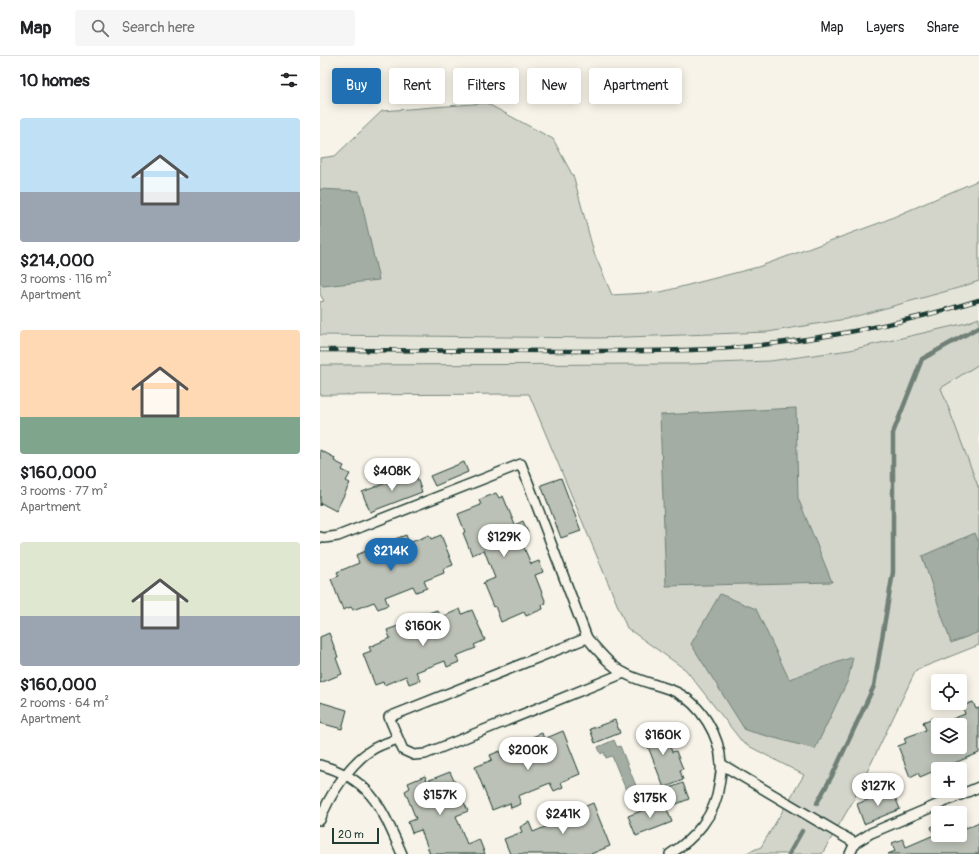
<!DOCTYPE html>
<meta charset="utf-8">
<style>
:root{--surface:#fff;--page:#f6f6f6;--text:#202124;--muted:#757577;--line:#e0e0e0;--accent:#1f6fb2}
body{margin:0;font-family:Pangolin,sans-serif;background:var(--page);color:var(--text);height:100vh;display:flex;flex-direction:column;font-size:15px;white-space:nowrap}
*{box-sizing:border-box;margin:0}
p{font-size:13px;color:var(--muted)}
.icon{flex:none;width:22px;height:22px;fill:none;stroke:currentColor;stroke-width:2;stroke-linecap:round;stroke-linejoin:round}
.map{position:relative;flex:1;overflow:hidden}
.details{display:flex;flex-direction:column;background:var(--surface);width:320px}
.details>*{flex:none}
.hud{position:absolute;left:12px;top:12px;width:380px;height:36px;display:flex;gap:8px}
.buttons{position:absolute;left:611px;top:618px;display:grid;gap:8px}
.buttons a{display:grid;place-items:center;width:36px;height:36px;border-radius:4px;background:var(--surface);box-shadow:0 2px 10px #0003;font-size:20px}
.scale{position:absolute;left:12px;bottom:10px;width:47px;box-sizing:border-box;padding-left:4px;border:2px solid #1f3d34;border-top:0;font-size:11px;line-height:14px;white-space:nowrap;color:#1f3d34;-webkit-text-stroke:3px #f7f3e8;paint-order:stroke}
.price{position:absolute;translate:-50% -34px;padding:0 9px;border-radius:14px;background:#fff;color:#222;font-size:13px;line-height:26px;filter:drop-shadow(0 1px 2px #0008)}
.price::after{content:'';position:absolute;left:50%;top:24px;width:12px;height:9px;margin-left:-6px;background:inherit;clip-path:polygon(0 0,100% 0,50% 100%)}
.price.active{background:var(--accent);color:#fff}
ul{padding:0;list-style:none}
li{display:grid;align-content:center;gap:8px;height:212px;padding:0 20px}
li span{display:grid;place-items:center;height:124px;border-radius:4px;color:#555}
li>.icon{margin-inline-start:auto}
span .icon{width:72px;height:72px;fill:#fffc;stroke-width:1}
li b{font-size:17px}
h2{display:flex;justify-content:space-between;align-items:center;height:48px;padding:0 20px;font-size:17px}
.tag{padding:0 14px;border-radius:4px;background:var(--surface);box-shadow:0 2px 10px #0003;font-size:14px;line-height:36px}
.tag.active{background:var(--accent);color:#fff}
header{display:flex;align-items:center;gap:24px;box-sizing:border-box;height:56px;padding:0 20px;background:var(--surface);border-bottom:1px solid var(--line)}
header strong{font-size:19px}
nav{display:flex;gap:22px;margin-inline-start:auto;font-size:14px}
.search{width:280px;height:36px;background:var(--page);display:flex;align-items:center;gap:10px;box-sizing:border-box;padding:0 14px;border-radius:4px;color:var(--muted);font-size:15px}
main{display:flex;flex:1;min-height:0}
.map>svg:first-child{display:block}
.built{fill:#e5e4d9}
.green{fill:#d3d5ca;stroke:#79897f}
.water{fill:#a4ada3;stroke:#6f8077}
.lines{fill:none;stroke-linecap:round;stroke-linejoin:round}
.stream{stroke:#6f8077;stroke-width:4.5}
.building{fill:#bbc1b6;stroke:#1f3d34;fill-rule:evenodd}
.service-casing{stroke:#1f3d34;stroke-width:12}
.service{stroke:#f7f3e8;stroke-width:9}
.rail-casing{stroke:#1f3d34;stroke-width:4.5}
.rail{stroke:#f7f3e8;stroke-width:3;stroke-dasharray:9;stroke-linecap:butt}
</style>
<header>
<strong>Map</strong>
<div class="search"><svg class="icon" aria-label="search" viewBox="0 0 24 24"><circle cx="10" cy="10" r="6"/><path d="M15 15l6 6"/></svg>Search here</div>
<nav><a>Map</a><a>Layers</a><a>Share</a></nav>
</header>
<main>
<section class="details">
<h2>10 homes<svg class="icon" aria-label="filters" viewBox="0 0 24 24"><path d="M4 7h16M4 17h16"/><circle cx="9" cy="7" r="2"/><circle cx="15" cy="17" r="2"/></svg></h2>
<ul>
<li><span style="background:linear-gradient(#bfe0f5 60%,#9aa5b1 0)"><svg class="icon" aria-label="home" viewBox="0 0 24 24"><path d="M3 11l9-7 9 7M6 9v11h12V9"/></svg></span><div><b>$214,000</b><p>3 rooms · 116 m²</p><p>Apartment</p></div></li>
<li><span style="background:linear-gradient(#ffd9b3 70%,#7fa58c 0)"><svg class="icon" aria-label="home" viewBox="0 0 24 24"><path d="M3 11l9-7 9 7M6 9v11h12V9"/></svg></span><div><b>$160,000</b><p>3 rooms · 77 m²</p><p>Apartment</p></div></li>
<li><span style="background:linear-gradient(#dfe7d0 60%,#9aa5b1 0)"><svg class="icon" aria-label="home" viewBox="0 0 24 24"><path d="M3 11l9-7 9 7M6 9v11h12V9"/></svg></span><div><b>$160,000</b><p>2 rooms · 64 m²</p><p>Apartment</p></div></li>
</ul>
</section>
<div class="map">
<svg width="659" height="798" viewBox="0 0 659 798">
<rect width="100%" height="100%" fill="#f7f3e8"/>
<filter id="ink" filterUnits="userSpaceOnUse"><feTurbulence type="fractalNoise" baseFrequency=".025" numOctaves="2"/><feDisplacementMap in="SourceGraphic" scale="8" xChannelSelector="R" yChannelSelector="G"/><feConvolveMatrix kernelMatrix="1 2 1 2 8 2 1 2 1" color-interpolation-filters="sRGB"/></filter>
<g filter="url(#ink)">
<!-- built -->
<g class="built">
<polygon points="659,225 659,262 646,267 530,294 450,305 369,308 0,309 0,280 278,282 448,276 526,263 638,232"/>
<polygon points="659,293 659,449 603,319"/>
</g>
<!-- green -->
<g class="green">
<polygon points="166,47 233,83 254,122 274,197 292,239 341,236 438,211 562,166 659,124 659,225 638,232 526,263 448,276 278,282 0,279 0,246 4,245 0,238 0,102 15,100 62,55"/>
<polygon points="659,262 659,308 621,332 659,433 659,589 596,614 533,745 502,798 424,798 441,791 484,719 423,687 366,614 307,572 209,338 0,339 0,309 369,308 450,305 530,294 646,267"/>
</g>
<!-- water -->
<g class="water">
<polygon points="0,133 39,135 59,224 3,230 0,226"/>
<polygon points="476,352 478,442 512,526 346,530 340,359"/>
<polygon points="655,477 659,487 659,576 631,587 602,500"/>
<polygon points="400,538 436,553 469,623 533,601 528,624 495,693 425,674 371,588"/>
<polygon points="294,684 297,691 300,690 316,730 306,734 292,700 286,702 284,696 281,698 278,691"/>
</g>
<g class="lines">
<!-- stream -->
<g class="stream">
<polyline points="497,747 513,718 554,630 573,516 573,377 602,303 659,271"/>
<polyline points="469,798 482,775"/>
</g>
</g>
<!-- building -->
<g class="building">
<polygon points="0,394 15,402 14,405 24,410 22,414 30,418 26,425 30,427 16,455 1,447 0,450"/>
<polygon points="144,406 148,416 115,430 110,420"/>
<polygon points="95,416 102,436 50,456 42,436"/>
<polygon points="241,422 261,475 241,482 221,429"/>
<polygon points="176,437 179,442 183,440 195,469 203,465 208,477 199,480 211,508 219,505 223,516 215,519 226,547 222,549 223,553 206,560 204,556 181,566 175,550 173,551 163,527 175,522 164,494 152,499 143,477 145,476 138,458 161,449 159,444"/>
<polygon points="86,479 89,487 109,479 111,483 121,479 133,509 123,513 124,517 104,525 107,532 96,536 93,530 65,541 68,549 58,553 54,546 33,554 31,551 23,554 11,523 19,520 17,516 39,507 36,499 46,495 49,503 78,491 75,483"/>
<polygon points="140,553 142,558 152,554 165,584 154,589 156,592 136,600 139,606 127,611 125,605 96,616 100,624 89,628 86,620 64,629 63,626 55,629 43,598 51,595 49,591 70,582 67,574 78,570 81,578 109,566 106,558 117,554 120,562"/>
<polygon points="9,577 18,601 16,602 22,618 0,627 0,581"/>
<polygon points="0,646 27,654 22,673 0,667"/>
<path d="M653,646L656,653L659,652V697L632,708L634,713L621,712L600,721L598,717L590,721L578,690L586,687L584,682L606,674L603,666L613,662L617,669L645,658L642,650ZM618,669H640V691H618Z"/>
<polygon points="295,664 300,677 275,687 270,673"/>
<polygon points="341,667 352,696 356,695 363,713 360,714 363,724 344,732 322,675"/>
<polygon points="243,675 260,718 241,726 243,731 234,735 230,727 198,740 201,748 191,752 190,747 172,754 155,711 172,704 170,699 180,695 183,704 216,691 212,681 222,677 224,683"/>
<polygon points="130,716 148,755 136,760 147,788 159,783 165,798 110,798 101,774 92,777 88,766 96,763 85,735 90,732 88,727 105,720 107,725"/>
<polygon points="363,727 369,743 354,749 347,733"/>
<polygon points="572,734 580,753 544,768 537,748"/>
<polygon points="344,746 352,766 316,780 308,760"/>
<polygon points="273,747 290,790 271,798 190,798 184,783 202,776 200,771 209,766 213,776 245,763 242,753 252,749 254,755"/>
<polygon points="659,766 659,798 568,798 575,795 572,787 583,783 586,791 614,779 611,771 618,768 618,779 640,779 640,768 644,767 646,772"/>
</g>
<g class="lines">
<defs>
<g id="service">
<path d="M0,481L4,482L18,480L201,408L267,582C278,594 289,609 304,617C320,626 340,629 356,636C381,648 400,680 401,708C402,715 400,722 399,729C396,759 374,783 350,798"/>
<polyline points="267,582 69,661 83,694 94,699 105,698 304,617"/>
<polyline points="401,708 535,787"/>
<path d="M0,709C52,723 62,753 82,798"/>
<path d="M0,764C8,742 29,708 50,695C58,689 69,686 78,683"/>
<polyline points="530,798 535,787 551,777 659,731"/>
</g>
</defs>
<!-- service casing -->
<use href="#service" class="service-casing"/>
<!-- service -->
<use href="#service" class="service"/>
<defs>
<path id="rail" d="M0,294C80,294 160,295 240,295C297,295 354,296 410,292C495,285 578,269 659,244"/>
</defs>
<!-- rail casing -->
<use href="#rail" class="rail-casing"/>
<!-- rail -->
<use href="#rail" class="rail"/>
</g>
</g>
</svg>
<div class="buttons">
<a><svg class="icon" aria-label="locate" viewBox="0 0 24 24"><circle cx="12" cy="12" r="6"/><path d="M12 2v4M12 18v4M2 12h4M18 12h4"/></svg></a>
<a><svg class="icon" aria-label="layers" viewBox="0 0 24 24"><path d="M12 4l9 5-9 5-9-5zM3 14l9 5 9-5"/></svg></a>
<a>+</a>
<a>−</a>
</div>
<div class="scale">20 m</div>
<b class="price" style="left:72px;top:436px">$408K</b>
<b class="price" style="left:184px;top:502px">$129K</b>
<b class="price active" style="left:71px;top:516px">$214K</b>
<b class="price" style="left:103px;top:591px">$160K</b>
<b class="price" style="left:343px;top:700px">$160K</b>
<b class="price" style="left:208px;top:715px">$200K</b>
<b class="price" style="left:558px;top:751px">$127K</b>
<b class="price" style="left:120px;top:760px">$157K</b>
<b class="price" style="left:330px;top:763px">$175K</b>
<b class="price" style="left:243px;top:779px">$241K</b>
<div class="hud">
<a class="tag active">Buy</a>
<a class="tag">Rent</a>
<a class="tag">Filters</a>
<a class="tag">New</a>
<a class="tag">Apartment</a>
</div>
</div>
</main>
